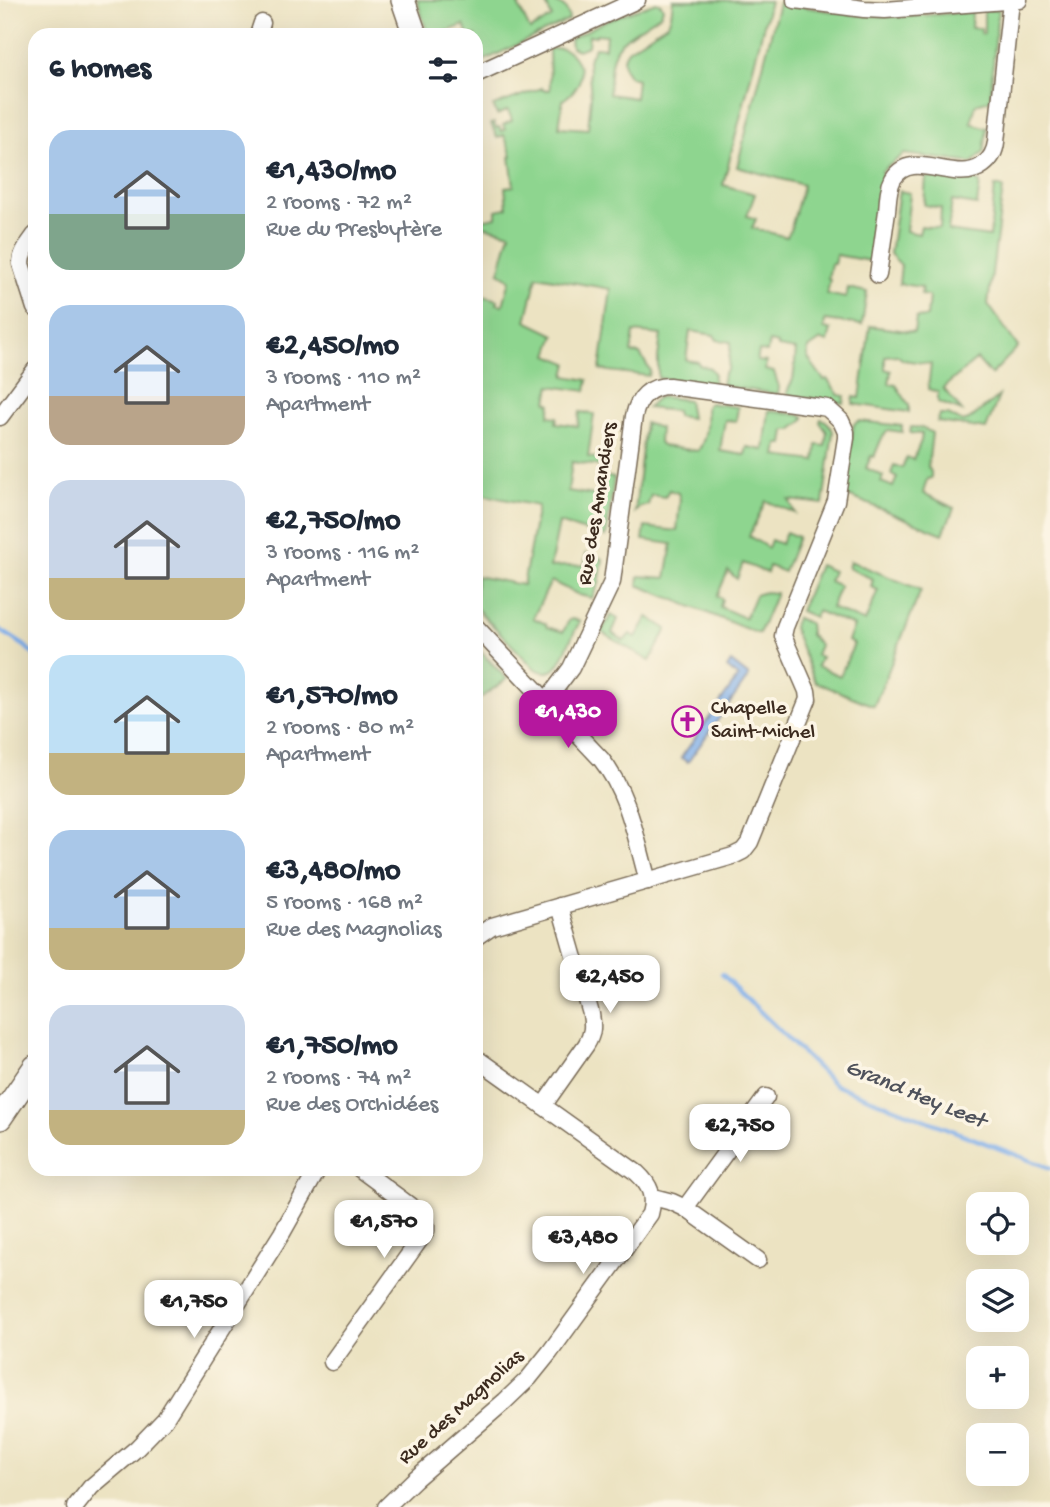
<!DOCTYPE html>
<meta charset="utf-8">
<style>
:root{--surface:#fff;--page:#f2f2f3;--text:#1f2937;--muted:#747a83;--accent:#b5179e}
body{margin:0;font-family:"Gochi Hand",sans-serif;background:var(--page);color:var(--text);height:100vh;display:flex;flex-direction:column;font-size:26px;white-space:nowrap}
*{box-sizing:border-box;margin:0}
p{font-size:23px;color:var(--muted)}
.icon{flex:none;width:38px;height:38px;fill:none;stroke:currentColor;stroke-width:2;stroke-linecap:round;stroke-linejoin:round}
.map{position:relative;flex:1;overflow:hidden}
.side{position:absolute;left:28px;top:28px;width:455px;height:1148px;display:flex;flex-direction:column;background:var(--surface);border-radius:21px;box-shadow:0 7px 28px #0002}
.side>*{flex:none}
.controls{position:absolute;left:966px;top:1192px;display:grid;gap:14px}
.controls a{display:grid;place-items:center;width:63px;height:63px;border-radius:14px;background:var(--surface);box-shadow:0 7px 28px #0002;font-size:35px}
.price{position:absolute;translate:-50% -60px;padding:0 16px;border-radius:14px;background:#fff;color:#222;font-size:23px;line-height:46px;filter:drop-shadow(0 2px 4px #0008)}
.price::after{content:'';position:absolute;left:50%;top:42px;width:21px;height:16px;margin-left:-10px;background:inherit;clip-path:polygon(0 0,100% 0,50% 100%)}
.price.on{background:var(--accent);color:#fff}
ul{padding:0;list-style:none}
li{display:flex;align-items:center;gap:21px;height:175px;padding:0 21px}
li span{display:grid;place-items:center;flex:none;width:196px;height:140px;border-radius:21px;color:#555}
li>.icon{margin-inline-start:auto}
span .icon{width:84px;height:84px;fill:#fffc;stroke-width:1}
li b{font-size:30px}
h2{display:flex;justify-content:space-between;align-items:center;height:84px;padding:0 21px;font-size:30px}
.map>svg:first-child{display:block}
.green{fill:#8ed58f;stroke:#648056;stroke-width:2}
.water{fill:#7fafea;stroke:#5d6c84;stroke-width:2}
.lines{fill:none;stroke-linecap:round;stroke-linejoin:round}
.stream{stroke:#7fafea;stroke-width:4.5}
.street-casing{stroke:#796b57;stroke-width:19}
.secondary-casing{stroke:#796b57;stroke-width:26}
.street{stroke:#fff;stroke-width:16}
.secondary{stroke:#fff;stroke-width:23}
.labels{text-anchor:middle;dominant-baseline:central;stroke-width:7;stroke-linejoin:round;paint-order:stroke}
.street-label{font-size:21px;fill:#3b2a1e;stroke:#fcf5e5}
.poi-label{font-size:21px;fill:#3b2a1e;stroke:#fcf5e5;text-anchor:start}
.water-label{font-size:23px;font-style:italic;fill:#4f525b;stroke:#fcf5e5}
</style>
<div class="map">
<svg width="1050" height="1507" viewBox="0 0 1050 1507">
<rect width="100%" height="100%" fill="#fcf5e5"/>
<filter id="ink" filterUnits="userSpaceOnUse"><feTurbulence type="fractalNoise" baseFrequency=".0143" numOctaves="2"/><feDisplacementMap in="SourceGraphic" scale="14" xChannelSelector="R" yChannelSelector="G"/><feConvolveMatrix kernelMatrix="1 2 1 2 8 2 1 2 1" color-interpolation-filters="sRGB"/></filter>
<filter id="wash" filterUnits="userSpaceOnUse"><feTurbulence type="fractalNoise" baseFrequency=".00686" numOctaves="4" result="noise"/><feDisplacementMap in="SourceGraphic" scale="28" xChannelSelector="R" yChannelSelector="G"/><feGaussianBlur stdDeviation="1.57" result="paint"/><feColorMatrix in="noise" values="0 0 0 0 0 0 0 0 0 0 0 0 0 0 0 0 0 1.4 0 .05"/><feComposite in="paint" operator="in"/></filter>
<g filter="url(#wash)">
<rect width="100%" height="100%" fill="#ece3c2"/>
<!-- green -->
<g class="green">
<path d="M417,0H529L518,5L530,30L552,17L545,2C559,0 568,7 569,20L479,63L476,56V35H468L464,25L437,35H428Z"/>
<path d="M673,0L770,1L723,185L755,194L747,216L756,219L752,228L787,237L791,228L803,185L737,167L779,3L854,15L900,17L972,12L971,28H981V34H984V11L998,9L990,100L976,104L971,123L987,128L984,152L972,163L904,154L882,171V188L870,261L836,255L834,264H831L828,278L830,279L827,294L846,298L848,288L867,292L862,325L825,320L824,329L831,330L828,342L821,340L808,349V358L824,380L827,379L839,395L845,396L844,403L787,395C787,388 791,385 793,379C795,370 795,359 796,350L778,347V344L769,342L767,352L759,351L757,361L766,362L765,370L774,372L779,387L778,394L722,386L724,373L728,369L731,342L717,340L714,335L690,331L686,360L698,362L699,365L710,368L714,373L713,385L658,378V358L661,335L634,332L631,353L640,354L650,370L649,376L600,370L611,289L537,276L526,321L555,335L548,355L568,363L565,376L588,380L586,391L550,386L547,402L551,404L549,416L557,417L556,423L578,426L580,412L594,414L588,457L602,459L600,466L572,462L568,491L600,496L603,476L614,478L606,537L559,523L550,567L585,565L586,553L603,559L599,584L592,598L579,595L551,581L533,618L546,624L547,627L563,632L569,620L572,619L580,621C575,630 571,639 567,648C560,664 554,680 534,668L476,608V576L523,585L538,506L478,494L476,477V294L498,300L497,304L503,305L510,280L499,272L510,233L476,224V221L496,217V210L507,208L505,187L514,186L510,157L512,156L504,135L497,138L491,124L494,123L496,128L499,127L501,131L505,130L503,125L512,120L508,110L497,115L493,106L542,88V90H550L549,49C553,49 557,48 560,48C566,49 571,53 574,57C587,75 579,89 563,100L559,127L588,129L591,97L588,60L595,47L605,48L606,35L596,34V36L589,35L588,46L578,50L571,47L570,39L607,20L656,2L661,4L663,8L661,14C647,25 625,34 616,49C609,62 610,80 609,94L635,98L637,79L630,77L624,68L623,58L628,50L668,23L671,16Z"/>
<path d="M926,177C944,178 964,176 980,183L977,205L952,201L948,231L990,237L995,186L1003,188L988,304L1018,347L991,375L977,359L943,388L962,411L938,402V392L928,389L931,364L903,360L897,355L885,356V369L891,371L889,384L896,385L909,405V412L853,404L854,397L860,398L870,326L914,332L916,318L927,317L929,296L921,295L922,287L899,284L901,265L890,254L899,191L910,193L906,231L919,234L921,226L940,228L941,208L924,205Z"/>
<polygon points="999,396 986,429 937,422 940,415 948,415 963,422 969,420"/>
<polygon points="662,397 688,400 691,418 677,416 676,411 647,408 657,398"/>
<path d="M709,403L738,407L736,421L725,420L720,451L745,455L747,447L764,450L769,410L804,416V420L791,430H785L783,444H778L776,456L815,461L817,445L825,446L827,432L820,422L821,419C828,421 831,426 833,432L823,504L789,500L795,513L766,501L749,536L768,548L771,540L781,544L786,532L798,537L784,572L769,566L767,573L743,563L737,579L728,571L717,596L722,599L720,607L745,618L755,595L765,592L776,593L759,634L638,585L639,576L666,578L672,544L643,540L645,527L677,531L680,499L678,493L669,490L665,497L651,495L648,505L640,507L635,512L645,423L660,428L659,442L662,446L698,451C707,438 707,422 706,407Z"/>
<polygon points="859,421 902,426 902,432 888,430 881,440 874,457 871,456 866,468 883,476 881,482 893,487 897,477 891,474 894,465 902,468 907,457 913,460 921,441 922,434 910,433 911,427 923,428 932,433 928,467 931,472 931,478 927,479 923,493 954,508 943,534 851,497 844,496 853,428 854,424"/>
<polygon points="850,561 921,590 874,706 815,682 793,628 796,618 809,623 810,635 820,645 816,655 821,657 817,666 840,676 854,644 848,641 854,626 817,611 814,617 800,611 819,565 833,571 829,581 840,586 831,608 865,622 878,590 871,587 873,579 848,568"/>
<polygon points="611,615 618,619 612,633 624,641 630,634 636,637 648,617 667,629 650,661 601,632"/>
<polygon points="476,647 507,679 476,701"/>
</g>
<!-- water -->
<polygon class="water" points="731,662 749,676 688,762 681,758 738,677 727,668"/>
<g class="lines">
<!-- stream -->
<g class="stream">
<polyline points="0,630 25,646 35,656"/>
<polyline points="722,974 835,1085 1050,1168"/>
</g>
</g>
</g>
<g filter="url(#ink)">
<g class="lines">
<defs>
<g id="street">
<polyline points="795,0 864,9 885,10 1019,0"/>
<polyline points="258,35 262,23"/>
<polyline points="476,74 637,0"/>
<path d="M35,235C29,244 21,252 21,264L35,308"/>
<path d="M878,275C881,254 884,232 887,211C888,200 888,188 893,179C912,147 956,186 983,165C991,159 995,152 996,142L1011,1"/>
<polyline points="0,417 35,370"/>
<path d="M476,627L601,759C629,794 636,839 648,881"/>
<path d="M476,937L492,926L733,856L743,851L750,842L808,699L807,691L783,636L785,627L836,501L846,438V432L841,421L837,417L827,408L821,407L669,386C649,386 638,398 634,416L612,582L571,668L546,701"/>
<path d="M543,1106L586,1045C593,1034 593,1026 591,1014L560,906"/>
<polyline points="653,1197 672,1202 685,1208 758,1260"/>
<polyline points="685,1208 766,1097"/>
<polyline points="332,1362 426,1231 426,1222 421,1214 360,1169"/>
<polyline points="75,1507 91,1487 137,1448 165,1419 282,1233 318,1169"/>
<path d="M386,1507L415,1479L505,1401L529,1378L550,1352L650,1214C655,1196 650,1185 637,1173L476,1058"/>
</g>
<g id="secondary">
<polyline points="403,0 415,35"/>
<polyline points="0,1118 35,1067"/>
</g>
</defs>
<!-- street casing -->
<use href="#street" class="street-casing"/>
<!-- secondary casing -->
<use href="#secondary" class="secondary-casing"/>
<!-- street -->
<use href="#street" class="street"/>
<!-- secondary -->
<use href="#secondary" class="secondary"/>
</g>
</g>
<!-- icons -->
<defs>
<symbol id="church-ring" viewBox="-11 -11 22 22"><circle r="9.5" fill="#fcf5e5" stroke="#b5179e" stroke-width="1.5"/><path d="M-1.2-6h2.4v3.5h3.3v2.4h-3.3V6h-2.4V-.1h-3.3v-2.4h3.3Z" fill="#b5179e"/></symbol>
</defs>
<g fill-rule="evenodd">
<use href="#church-ring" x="670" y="704" width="35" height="35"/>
</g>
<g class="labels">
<!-- street labels -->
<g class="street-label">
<text transform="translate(599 504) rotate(-81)">Rue des Amandiers</text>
<text transform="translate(462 1408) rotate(-42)">Rue des Magnolias</text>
</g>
<!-- poi labels -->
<g class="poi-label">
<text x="711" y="709">Chapelle<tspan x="711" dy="24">Saint-Michel</tspan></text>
</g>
<!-- water labels -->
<g class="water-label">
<text transform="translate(915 1095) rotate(22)">Grand Hey Leet</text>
</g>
</g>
</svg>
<div class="controls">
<a><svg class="icon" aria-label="locate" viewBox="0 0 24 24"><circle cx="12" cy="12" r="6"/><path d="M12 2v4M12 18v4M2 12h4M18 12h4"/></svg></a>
<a><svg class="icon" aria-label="layers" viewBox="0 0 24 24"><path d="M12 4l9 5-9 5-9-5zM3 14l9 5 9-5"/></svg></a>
<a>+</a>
<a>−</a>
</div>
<b class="price on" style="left:568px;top:750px">€1,430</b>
<b class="price" style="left:610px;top:1015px">€2,450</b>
<b class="price" style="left:740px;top:1164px">€2,750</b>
<b class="price" style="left:384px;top:1260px">€1,570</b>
<b class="price" style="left:583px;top:1276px">€3,480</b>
<b class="price" style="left:194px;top:1340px">€1,750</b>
<section class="side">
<h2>6 homes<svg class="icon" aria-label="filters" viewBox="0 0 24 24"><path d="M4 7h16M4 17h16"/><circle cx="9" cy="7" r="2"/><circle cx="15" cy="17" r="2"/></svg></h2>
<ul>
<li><span style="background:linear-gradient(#a9c7e8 60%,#7fa58c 0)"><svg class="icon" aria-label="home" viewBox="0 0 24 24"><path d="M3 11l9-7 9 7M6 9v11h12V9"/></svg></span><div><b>€1,430/mo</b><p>2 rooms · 72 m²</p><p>Rue du Presbytère</p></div></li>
<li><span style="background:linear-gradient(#a9c7e8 65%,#b9a48a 0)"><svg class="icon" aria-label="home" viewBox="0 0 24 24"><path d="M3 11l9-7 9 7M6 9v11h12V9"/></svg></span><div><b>€2,450/mo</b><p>3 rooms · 110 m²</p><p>Apartment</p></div></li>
<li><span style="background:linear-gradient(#c9d6e8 70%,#c2b280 0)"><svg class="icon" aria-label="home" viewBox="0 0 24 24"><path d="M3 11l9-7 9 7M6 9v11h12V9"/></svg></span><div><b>€2,750/mo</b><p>3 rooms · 116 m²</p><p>Apartment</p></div></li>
<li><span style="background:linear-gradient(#bfe0f5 70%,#c2b280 0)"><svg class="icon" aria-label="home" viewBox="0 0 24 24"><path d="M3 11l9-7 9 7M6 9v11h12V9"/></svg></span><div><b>€1,570/mo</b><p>2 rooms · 80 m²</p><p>Apartment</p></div></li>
<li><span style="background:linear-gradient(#a9c7e8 70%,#c2b280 0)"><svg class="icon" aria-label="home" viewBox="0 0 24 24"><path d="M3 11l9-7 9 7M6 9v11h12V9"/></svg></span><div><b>€3,480/mo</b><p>5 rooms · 168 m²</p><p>Rue des Magnolias</p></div></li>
<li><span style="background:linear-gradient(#c9d6e8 75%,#c2b280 0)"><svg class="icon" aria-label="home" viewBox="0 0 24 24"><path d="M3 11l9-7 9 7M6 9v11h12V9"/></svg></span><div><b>€1,750/mo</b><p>2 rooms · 74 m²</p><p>Rue des Orchidées</p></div></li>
</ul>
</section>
</div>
